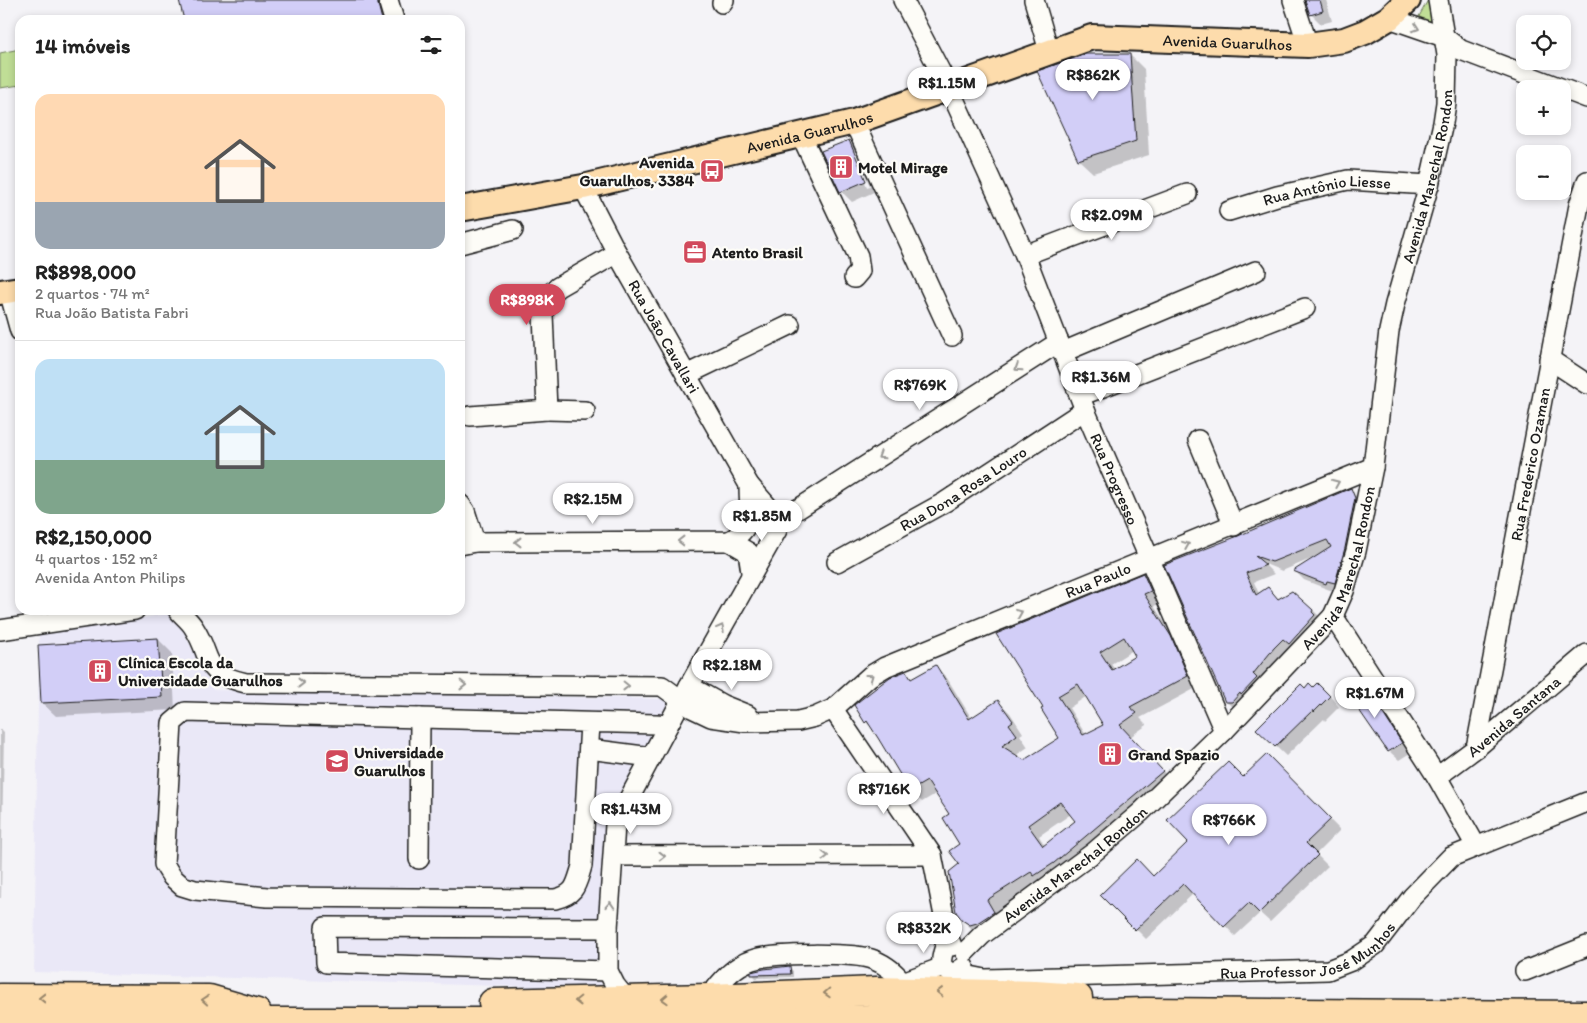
<!DOCTYPE html>
<html lang="pt">
<meta charset="utf-8">
<style>
:root{--surface:#fff;--page:#f2f2f2;--text:#222;--muted:#767676;--line:#e0e0e0;--accent:#d1495b}
body{margin:0;font-family:Itim,sans-serif;background:var(--page);color:var(--text);height:100vh;display:flex;flex-direction:column;font-size:19px;white-space:nowrap}
*{box-sizing:border-box;margin:0}
p{font-size:16px;color:var(--muted)}
.icon{flex:none;width:28px;height:28px;fill:none;stroke:currentColor;stroke-width:2;stroke-linecap:round;stroke-linejoin:round}
.map{position:relative;flex:1;overflow:hidden}
.panel{position:absolute;left:15px;top:15px;width:450px;height:600px;display:flex;flex-direction:column;background:var(--surface);border-radius:15px;box-shadow:0 2px 8px #0003}
.panel>*{flex:none}
.tools{position:absolute;left:1516px;top:15px;display:grid;gap:10px}
.tools a{display:grid;place-items:center;width:55px;height:55px;border-radius:10px;background:var(--surface);box-shadow:0 2px 8px #0003;font-size:25px}
.price{position:absolute;translate:-50% -42px;padding:0 11px;border-radius:18px;background:#fff;color:#222;font-size:16px;line-height:32px;filter:drop-shadow(0 1px 2px #0008)}
.price::after{content:'';position:absolute;left:50%;top:30px;width:15px;height:11px;margin-left:-8px;background:inherit;clip-path:polygon(0 0,100% 0,50% 100%)}
.price.on{background:var(--accent);color:#fff}
ul{padding:0;list-style:none}
li{display:grid;align-content:center;gap:10px;height:265px;padding:0 20px}
li+li{border-top:1px solid var(--line)}
li span{display:grid;place-items:center;height:155px;border-radius:15px;color:#555}
li>.icon{margin-inline-start:auto}
span .icon{width:90px;height:90px;fill:#fffc;stroke-width:1}
li b{font-size:21px}
h2{display:flex;justify-content:space-between;align-items:center;height:60px;padding:0 20px;font-size:21px}
.map>svg:first-child{display:block}
.built{fill:#eae8f7}
.green{fill:#c0de96;stroke:#6e7d59}
.shadow{fill:#0003;fill-rule:evenodd}
.building{fill:#d2cef7;stroke:#1c1c1c;fill-rule:evenodd}
.lines{fill:none;stroke-linecap:round;stroke-linejoin:round}
.minor-casing{stroke:#1c1c1c;stroke-width:22}
.major-casing{stroke:#1c1c1c;stroke-width:28}
.highway-casing{stroke:#1c1c1c;stroke-width:31}
.minor{stroke:#fdfcf7;stroke-width:19}
.major{stroke:#fddcac;stroke-width:24}
.highway{stroke:#fddcac;stroke-width:28}
.oneway{stroke:#989794}
.oneway2{stroke:#98866b}
.labels{text-anchor:middle;dominant-baseline:central;stroke-width:4.5;stroke-linejoin:round;paint-order:stroke}
.street-label{font-size:16px;fill:#1c1c1c;stroke:#fdfcf7}
.poi-label{font-size:16px;font-weight:bold;fill:#1c1c1c;stroke:#fdfcf7;text-anchor:start}
</style>
<div class="map">
<svg width="1587" height="1023" viewBox="0 0 1587 1023">
<rect width="100%" height="100%" fill="#f4f3f7"/>
<filter id="ink" filterUnits="userSpaceOnUse"><feTurbulence type="fractalNoise" baseFrequency=".02" numOctaves="2"/><feDisplacementMap in="SourceGraphic" scale="10" xChannelSelector="R" yChannelSelector="G"/><feConvolveMatrix kernelMatrix="1 2 1 2 8 2 1 2 1" color-interpolation-filters="sRGB"/></filter>
<g filter="url(#ink)">
<!-- built -->
<polygon class="built" points="174,613 213,690 670,699 604,824 601,989 34,972 39,635"/>
<!-- green -->
<g class="green">
<polygon points="1428,0 1430,0 1434,28 1416,22"/>
<polygon points="20,49 20,85 0,88 0,53"/>
</g>
<!-- shadow -->
<g class="shadow">
<polygon points="180,0 388,0 389,20 185,20"/>
<polygon points="1306,0 1326,0 1332,21 1321,24 1311,14"/>
<polygon points="1130,55 1144,69 1149,155 1093,173 1079,160"/>
<path d="M849,141L859,152L876,191L852,202L841,191ZM853,152H856L870,186L867,187Z"/>
<polygon points="1350,490 1359,499 1364,508 1335,592 1304,580 1295,571 1313,558 1282,571 1263,563 1274,574 1254,582 1259,594 1268,588 1279,600 1313,610 1322,619 1233,708 1224,699 1238,538"/>
<path d="M1143,575L1155,586L1162,603L1154,606L1182,649L1198,687L1140,718L1147,725L1130,737L1174,783L975,932L963,920L961,845L951,814L937,793L922,802L911,791L875,731L866,722L855,706L875,688L905,672L912,679L935,666L947,678L972,719L998,701L1010,713L1023,733L1020,735L1028,747L1015,756L1024,762L1061,738L1042,710ZM1133,650L1137,657L1115,670L1111,664ZM1087,696L1105,725L1086,735L1069,708ZM1071,814L1077,821L1045,846L1039,836Z"/>
<polygon points="158,639 172,653 175,710 56,716 42,703"/>
<polygon points="1364,687 1374,696 1410,753 1399,760 1389,751"/>
<polygon points="1305,690 1328,694 1339,707 1325,721 1324,719 1286,756 1268,739"/>
<polygon points="0,729 4,733 1,898 0,898"/>
<polygon points="1267,756 1340,830 1316,854 1328,866 1270,922 1260,913 1235,936 1194,893 1146,939 1102,895 1153,877 1190,842 1243,778"/>
<polygon points="790,968 793,971 793,977 756,978 753,975"/>
</g>
<!-- building -->
<g class="building">
<polygon points="179,0 377,0 382,20 184,20"/>
<polygon points="1305,0 1320,0 1323,11 1310,15"/>
<polygon points="1086,54 1130,54 1136,141 1078,160 1037,71"/>
<polygon points="849,140 866,181 840,192 821,151"/>
<polygon points="1351,488 1355,498 1345,548 1335,583 1327,581 1326,584 1293,571 1331,547 1327,540 1272,562 1255,556 1266,565 1246,573 1256,595 1268,587 1278,599 1292,591 1313,610 1312,612 1315,615 1289,644 1283,639 1274,648 1253,674 1257,678 1241,695 1240,693 1232,702 1225,702 1164,565 1238,536"/>
<path d="M1143,573L1151,591L1144,594L1171,636L1188,676L1130,707L1137,713L1120,725L1163,771L1054,863L1034,876L1031,872L987,900L994,912L977,923L970,925L962,920L956,912L949,872L959,864L949,851L959,844L943,818L949,814L927,781L910,791L878,738L867,721L865,723L854,705L890,677L906,671L911,679L936,665L969,719L998,700L1013,721L1009,724L1017,735L1002,746L1024,760L1059,738L1041,709L1043,708L996,634ZM1124,637L1135,656L1112,670L1100,652ZM1078,684L1103,725L1083,735L1058,696ZM1060,802L1075,821L1043,846L1028,825Z"/>
<polygon points="158,638 162,697 41,703 38,645"/>
<polygon points="1309,683 1313,687 1317,683 1330,696 1314,712 1313,710 1275,747 1256,729 1301,684 1305,688"/>
<polygon points="1365,686 1402,743 1388,752 1359,710 1347,699"/>
<polygon points="1267,754 1331,819 1306,843 1318,855 1259,913 1249,903 1224,927 1183,884 1135,930 1100,895 1137,859 1153,876 1188,842 1167,820 1228,762 1243,777"/>
<polygon points="790,966 791,974 751,975 751,972 764,969"/>
</g>
<g class="lines">
<defs>
<g id="minor">
<polyline points="388,0 394,20"/>
<path id="s1" d="M903,0L949,88L1025,255L1085,410L1224,731"/>
<polyline points="1034,0 1049,51"/>
<polyline points="1293,0 1308,45"/>
<polyline points="722,3 724,0"/>
<polyline points="1389,18 1444,37 1461,50 1587,98"/>
<polyline points="854,122 952,336"/>
<polyline points="801,135 858,256 860,271 854,278"/>
<path id="s2" d="M583,187L617,253L749,485L769,508L776,522L777,530L689,686L615,825L608,928V971L615,985L627,1000"/>
<path id="s3" d="M1229,211L1277,196L1348,180L1429,185"/>
<polyline points="460,244 513,230"/>
<polyline points="1025,255 1187,194"/>
<polyline points="9,291 20,331"/>
<polyline points="1063,352 1256,271"/>
<polyline points="1549,359 1587,384"/>
<polyline points="686,375 790,325"/>
<polyline points="1080,396 1305,308"/>
<polyline points="547,410 585,411"/>
<polyline points="470,416 547,410 543,314 551,293 558,287 617,253"/>
<polyline points="1198,440 1234,526"/>
<polyline points="460,504 465,511 475,542"/>
<polyline points="773,515 798,509 1059,342"/>
<polyline points="729,541 748,552 751,572"/>
<path d="M460,545L475,542L729,541C755,528 749,510 749,485"/>
<path id="s4" d="M837,562L945,502L1085,410"/>
<path id="s5" d="M178,610C183,616 190,621 194,628C214,659 199,672 246,683L662,686L692,708L711,717L745,722L798,721L815,717L833,709L870,676L885,667L1373,467"/>
<polyline points="1333,616 1437,777 1476,846"/>
<polyline points="0,630 135,610"/>
<polyline points="689,686 723,705 748,715"/>
<polyline points="833,709 932,855 948,936 952,946"/>
<path d="M590,723L582,866C576,885 576,894 555,899L267,897L195,890L182,886L172,877L164,864L172,723L185,712L656,724L668,725"/>
<path id="s6" d="M1476,748L1579,205L1587,181"/>
<polyline points="589,749 651,757"/>
<path id="s7" d="M1437,777L1476,748L1587,654"/>
<polyline points="614,856 932,855"/>
<polyline points="419,859 420,718"/>
<path d="M948,936C945,951 932,969 955,973L964,967"/>
<path id="s8" d="M965,952L982,935L1093,853L1141,812L1224,731L1333,616L1344,591L1356,551L1373,467L1389,331L1395,304L1429,185L1443,123L1446,103L1447,55L1438,0"/>
<polyline points="608,971 326,963 325,927 608,928"/>
<polyline points="1525,971 1587,946"/>
<path id="s9" d="M955,973L985,979L1328,970L1351,961L1375,945L1412,897L1451,857L1587,802"/>
<polyline points="892,986 943,967"/>
<path d="M709,998C719,983 734,966 752,960C771,953 855,952 874,960C887,965 895,973 904,983"/>
</g>
<g id="major">
<path id="s10" d="M460,209L583,187L854,122L1092,37L1308,45L1344,40L1365,32L1389,18L1408,0"/>
<polyline points="0,292 20,289"/>
</g>
<g id="highway">
<polyline points="0,998 209,999 257,1013"/>
<polyline points="493,1003 709,998 876,991 1035,995 1078,998"/>
<polyline points="0,1022 753,1022 1145,1012 1587,1015"/>
</g>
</defs>
<!-- minor casing -->
<use href="#minor" class="minor-casing"/>
<!-- major casing -->
<use href="#major" class="major-casing"/>
<!-- highway casing -->
<use href="#highway" class="highway-casing"/>
<!-- minor -->
<use href="#minor" class="minor"/>
<!-- major -->
<use href="#major" class="major"/>
<!-- highway -->
<use href="#highway" class="highway"/>
</g>
<!-- one-way arrows -->
<defs><path id="oneway-chevron" d="M-2-3.5L2.5 0L-2 3.5" fill="none" stroke-width="1.6" stroke-linecap="round" stroke-linejoin="round" transform="scale(1.25)"/></defs>
<g class="oneway">
<use href="#oneway-chevron" transform="translate(1416 28) rotate(19)"/>
<use href="#oneway-chevron" transform="translate(1018 368) rotate(147)"/>
<use href="#oneway-chevron" transform="translate(881 456) rotate(147)"/>
<use href="#oneway-chevron" transform="translate(1336 483) rotate(-23)"/>
<use href="#oneway-chevron" transform="translate(681 541) rotate(180)"/>
<use href="#oneway-chevron" transform="translate(518 542) rotate(180)"/>
<use href="#oneway-chevron" transform="translate(1186 545) rotate(-22)"/>
<use href="#oneway-chevron" transform="translate(1019 613) rotate(-22)"/>
<use href="#oneway-chevron" transform="translate(721 628) rotate(-61)"/>
<use href="#oneway-chevron" transform="translate(870 677) rotate(-36)"/>
<use href="#oneway-chevron" transform="translate(301 683)"/>
<use href="#oneway-chevron" transform="translate(463 685) rotate(1)"/>
<use href="#oneway-chevron" transform="translate(626 686) rotate(1)"/>
<use href="#oneway-chevron" transform="translate(662 856)"/>
<use href="#oneway-chevron" transform="translate(825 856)"/>
<use href="#oneway-chevron" transform="translate(610 905) rotate(-86)"/>
</g>
<g class="oneway2">
<use href="#oneway-chevron" transform="translate(940 992) rotate(-179)"/>
<use href="#oneway-chevron" transform="translate(827 993) rotate(177)"/>
<use href="#oneway-chevron" transform="translate(42 998) rotate(180)"/>
<use href="#oneway-chevron" transform="translate(665 999) rotate(178)"/>
<use href="#oneway-chevron" transform="translate(205 1000) rotate(-175)"/>
<use href="#oneway-chevron" transform="translate(578 1001) rotate(179)"/>
</g>
</g>
<!-- icons -->
<defs>
<symbol id="building-square" viewBox="-11 -11 22 22"><rect x="-9" y="-9" width="18" height="18" rx="4" fill="#d1495b" stroke="#fdfcf7"/><path d="M-4-6H4V6H1V3H-1V6H-4ZM-2.5-4.3h1.7v1.8h-1.7ZM.8-4.3h1.7v1.8H.8ZM-2.5-1h1.7V.8h-1.7ZM.8-1h1.7V.8H.8Z" fill="#fff"/></symbol>
<symbol id="bus-square" viewBox="-11 -11 22 22"><rect x="-9" y="-9" width="18" height="18" rx="4" fill="#d1495b" stroke="#fdfcf7"/><path d="M-5-6H5V4H4V6H2V4H-2V6H-4V4H-5ZM-3.5-4V0h7V-4ZM-3.5 1.2v1.5H-2V1.2ZM2 1.2v1.5H3.5V1.2Z" fill="#fff"/></symbol>
<symbol id="office-square" viewBox="-11 -11 22 22"><rect x="-9" y="-9" width="18" height="18" rx="4" fill="#d1495b" stroke="#fdfcf7"/><path d="M-6-3h4V-5.5h4V-3h4V5H-6ZM-1-4.5V-3h2v-1.5ZM-6 0V1H6V0Z" fill="#fff"/></symbol>
<symbol id="university-square" viewBox="-11 -11 22 22"><rect x="-9" y="-9" width="18" height="18" rx="4" fill="#d1495b" stroke="#fdfcf7"/><path d="M0-5L7-2L0 1L-7-2ZM-4 1L0 2.5L4 1V4Q0 6-4 4Z" fill="#fff"/></symbol>
</defs>
<g fill-rule="evenodd">
<use href="#building-square" x="827" y="153" width="28" height="28"/>
<use href="#bus-square" x="698" y="157" width="28" height="28"/>
<use href="#office-square" x="681" y="238" width="28" height="28"/>
<use href="#building-square" x="86" y="657" width="28" height="28"/>
<use href="#building-square" x="1096" y="740" width="28" height="28"/>
<use href="#university-square" x="323" y="747" width="28" height="28"/>
</g>
<g class="labels">
<!-- street labels -->
<g class="street-label">
<text stroke="none"><textPath href="#s10" startOffset="792">Avenida Guarulhos</textPath></text>
<text stroke="none"><textPath href="#s10" startOffset="358">Avenida Guarulhos</textPath></text>
<text stroke="none"><textPath href="#s8" startOffset="951">Avenida Marechal Rondon</textPath></text>
<text stroke="none"><textPath href="#s3" startOffset="101">Rua Antônio Liesse</textPath></text>
<text stroke="none"><textPath href="#s2" startOffset="170">Rua João Cavallari</textPath></text>
<text stroke="none"><textPath href="#s6" startOffset="289">Rua Frederico Ozaman</textPath></text>
<text stroke="none"><textPath href="#s1" startOffset="524">Rua Progresso</textPath></text>
<text stroke="none"><textPath href="#s4" startOffset="146">Rua Dona Rosa Louro</textPath></text>
<text stroke="none"><textPath href="#s8" startOffset="546">Avenida Marechal Rondon</textPath></text>
<text stroke="none"><textPath href="#s5" startOffset="1001">Rua Paulo</textPath></text>
<text stroke="none"><textPath href="#s7" startOffset="98">Avenida Santana</textPath></text>
<text stroke="none"><textPath href="#s8" startOffset="141">Avenida Marechal Rondon</textPath></text>
<text stroke="none"><textPath href="#s9" startOffset="360">Rua Professor José Munhos</textPath></text>
</g>
<!-- poi labels -->
<g class="poi-label">
<text x="694" y="162" text-anchor="end">Avenida<tspan x="694" dy="18">Guarulhos, 3384</tspan></text>
<text x="858" y="167">Motel Mirage</text>
<text x="712" y="252">Atento Brasil</text>
<text x="118" y="662">Clínica Escola da<tspan x="118" dy="18">Universidade Guarulhos</tspan></text>
<text x="354" y="752">Universidade<tspan x="354" dy="18">Guarulhos</tspan></text>
<text x="1128" y="754">Grand Spazio</text>
</g>
</g>
</svg>
<div class="tools">
<a><svg class="icon" aria-label="locate" viewBox="0 0 24 24"><circle cx="12" cy="12" r="6"/><path d="M12 2v4M12 18v4M2 12h4M18 12h4"/></svg></a>
<a>+</a>
<a>−</a>
</div>
<b class="price" style="left:1093px;top:101px">R$862K</b>
<b class="price" style="left:947px;top:109px">R$1.15M</b>
<b class="price" style="left:1112px;top:241px">R$2.09M</b>
<b class="price on" style="left:527px;top:326px">R$898K</b>
<b class="price" style="left:1101px;top:403px">R$1.36M</b>
<b class="price" style="left:920px;top:411px">R$769K</b>
<b class="price" style="left:593px;top:525px">R$2.15M</b>
<b class="price" style="left:762px;top:542px">R$1.85M</b>
<b class="price" style="left:732px;top:691px">R$2.18M</b>
<b class="price" style="left:1375px;top:719px">R$1.67M</b>
<b class="price" style="left:884px;top:815px">R$716K</b>
<b class="price" style="left:631px;top:835px">R$1.43M</b>
<b class="price" style="left:1229px;top:846px">R$766K</b>
<b class="price" style="left:924px;top:954px">R$832K</b>
<section class="panel">
<h2>14 imóveis<svg class="icon" aria-label="filters" viewBox="0 0 24 24"><path d="M4 7h16M4 17h16"/><circle cx="9" cy="7" r="2"/><circle cx="15" cy="17" r="2"/></svg></h2>
<ul>
<li><span style="background:linear-gradient(#ffd9b3 70%,#9aa5b1 0)"><svg class="icon" aria-label="home" viewBox="0 0 24 24"><path d="M3 11l9-7 9 7M6 9v11h12V9"/></svg></span><div><b>R$898,000</b><p>2 quartos · 74 m²</p><p>Rua João Batista Fabri</p></div></li>
<li><span style="background:linear-gradient(#bfe0f5 65%,#7fa58c 0)"><svg class="icon" aria-label="home" viewBox="0 0 24 24"><path d="M3 11l9-7 9 7M6 9v11h12V9"/></svg></span><div><b>R$2,150,000</b><p>4 quartos · 152 m²</p><p>Avenida Anton Philips</p></div></li>
</ul>
</section>
</div>
